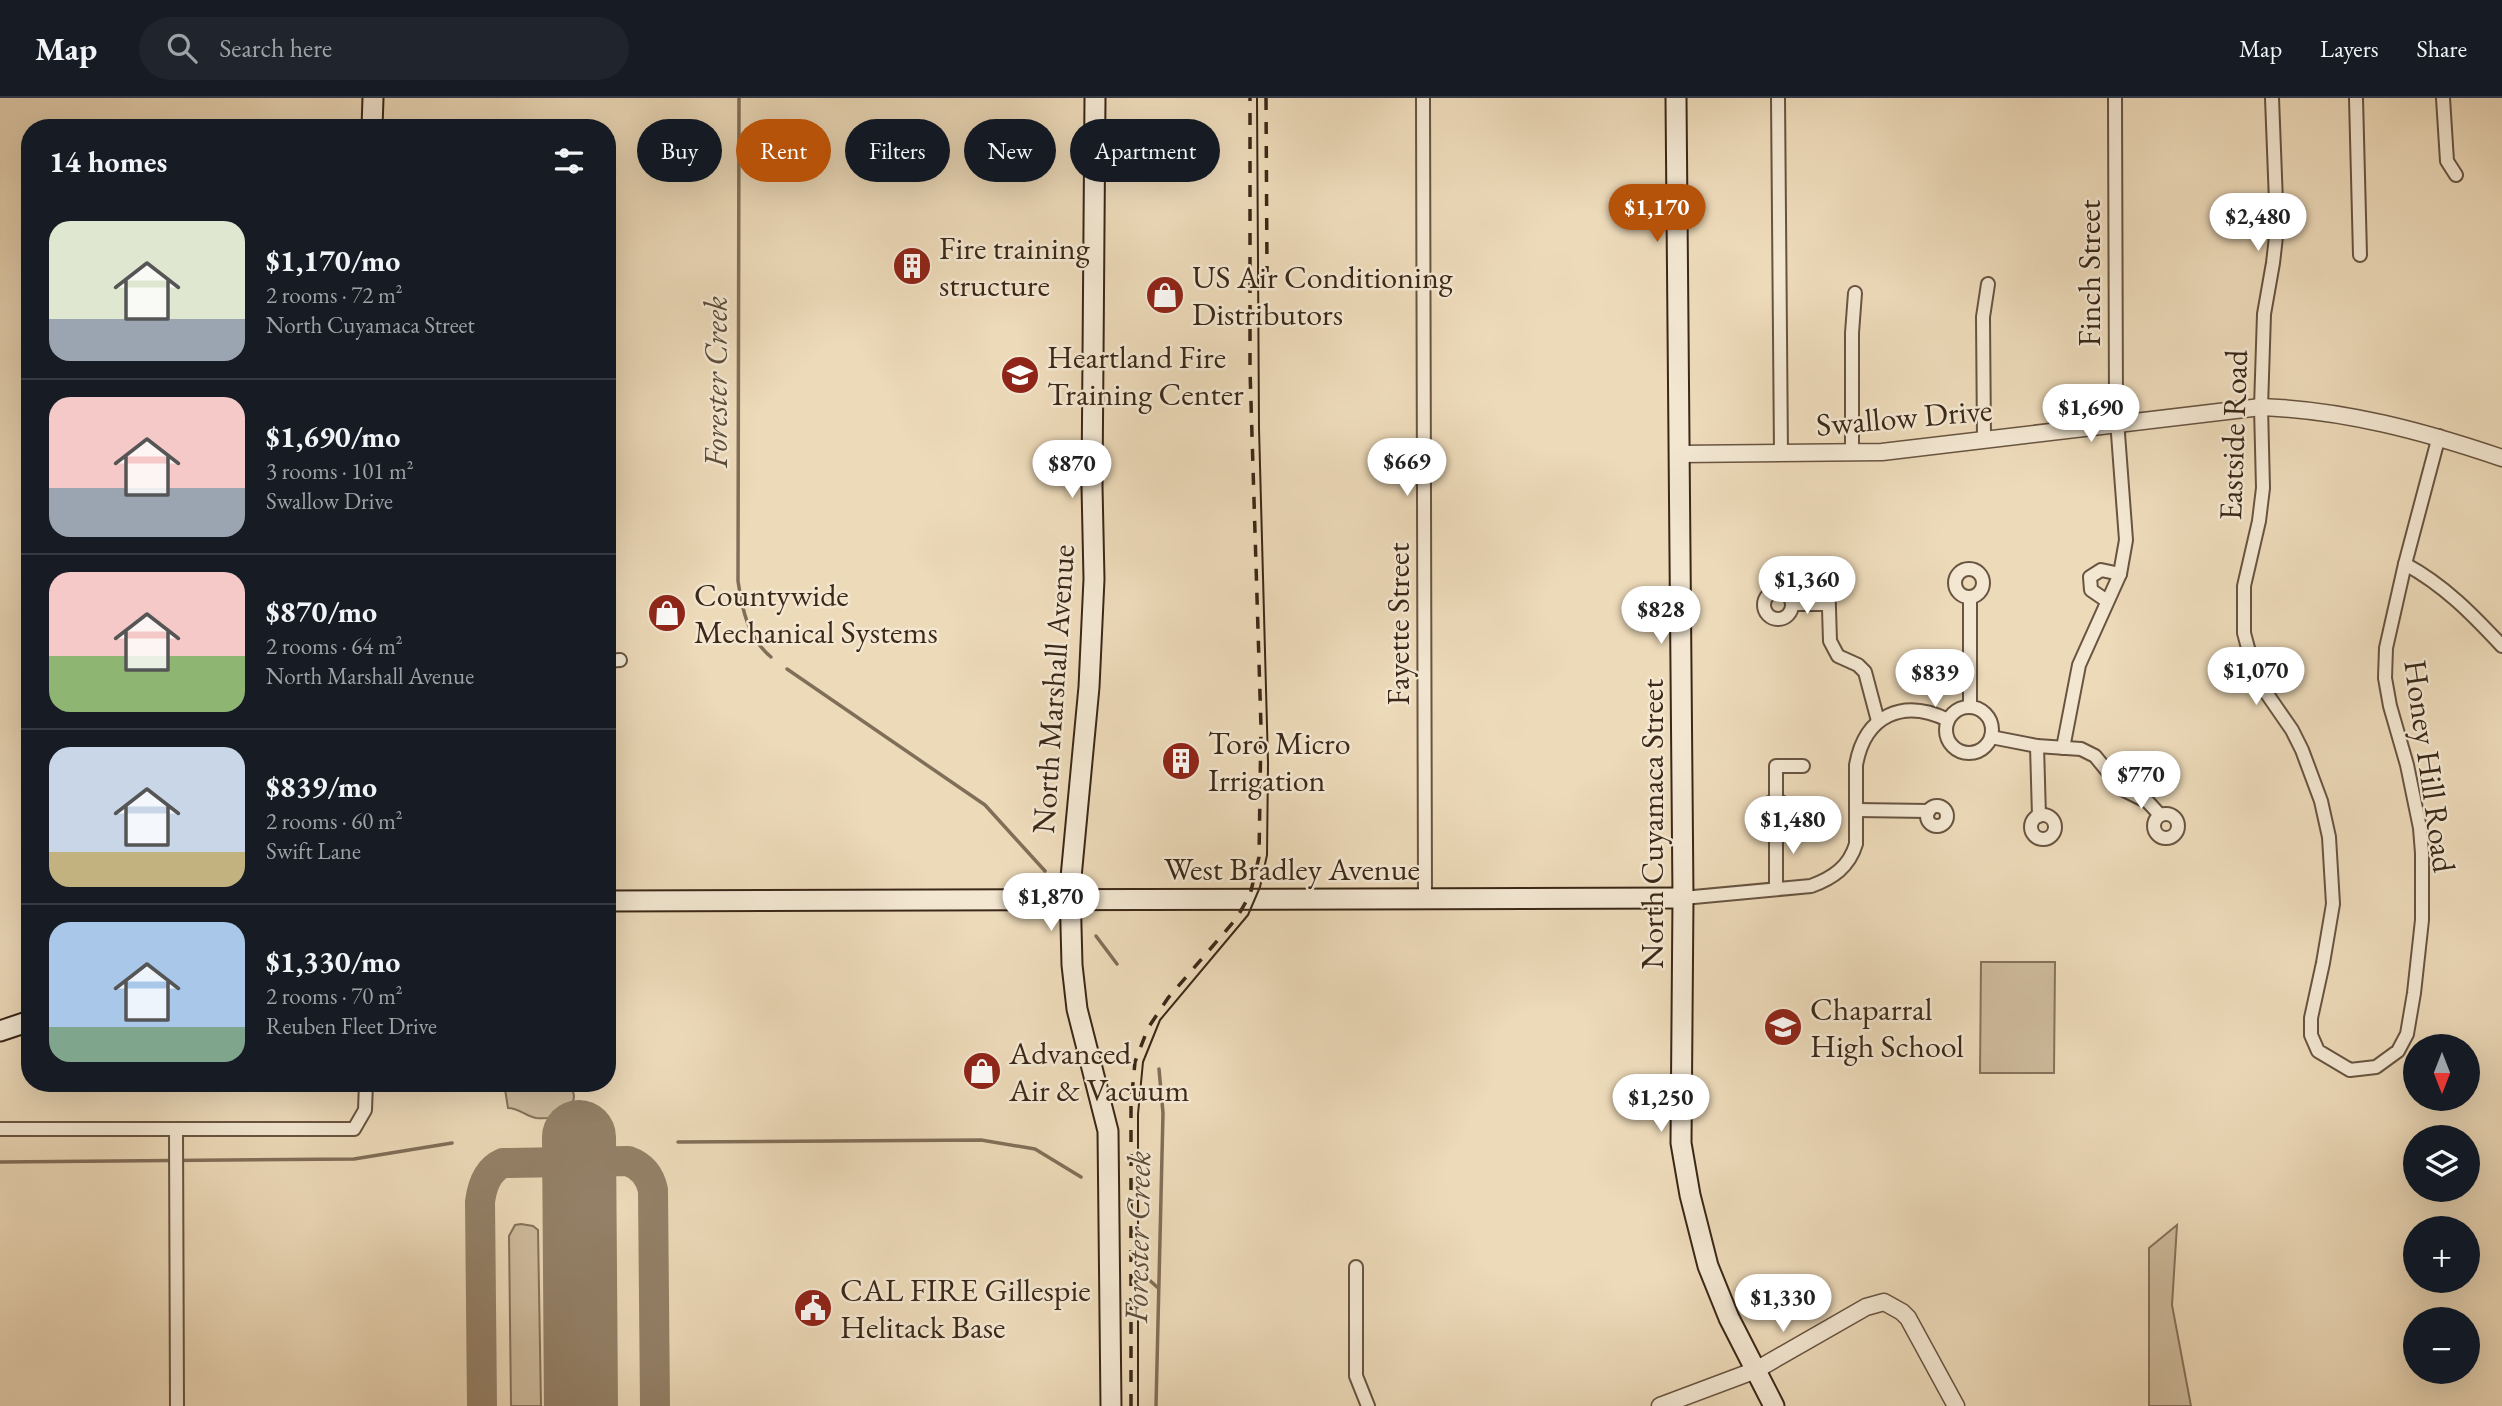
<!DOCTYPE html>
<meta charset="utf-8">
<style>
:root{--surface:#171b24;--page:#20242c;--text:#f1f3f6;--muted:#9ea1a6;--line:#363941;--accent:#b45309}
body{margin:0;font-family:"EB Garamond",serif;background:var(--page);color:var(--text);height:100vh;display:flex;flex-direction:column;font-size:26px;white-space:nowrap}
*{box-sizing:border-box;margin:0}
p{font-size:23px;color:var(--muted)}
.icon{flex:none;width:38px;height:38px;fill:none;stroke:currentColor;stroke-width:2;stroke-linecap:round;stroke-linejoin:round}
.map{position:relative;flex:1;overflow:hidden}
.sheet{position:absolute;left:21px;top:21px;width:595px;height:973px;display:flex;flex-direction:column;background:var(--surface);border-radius:28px;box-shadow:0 7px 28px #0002}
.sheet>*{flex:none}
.hud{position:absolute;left:637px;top:21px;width:665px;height:63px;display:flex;gap:14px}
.needle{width:46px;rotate:180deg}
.tools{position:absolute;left:2403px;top:936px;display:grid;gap:14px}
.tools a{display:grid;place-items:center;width:77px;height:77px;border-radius:50%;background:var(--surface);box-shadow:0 7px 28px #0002;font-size:35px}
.price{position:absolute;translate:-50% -60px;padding:0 16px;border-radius:24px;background:#fff;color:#222;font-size:23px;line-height:46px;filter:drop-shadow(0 2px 4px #0008)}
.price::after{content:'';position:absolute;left:50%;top:42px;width:21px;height:16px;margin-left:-10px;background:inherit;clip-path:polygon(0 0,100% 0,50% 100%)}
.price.selected{background:var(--accent);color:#fff}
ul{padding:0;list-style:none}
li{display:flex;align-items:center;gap:21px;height:175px;padding:0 28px}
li+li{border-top:2px solid var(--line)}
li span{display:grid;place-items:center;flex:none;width:196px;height:140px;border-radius:21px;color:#555}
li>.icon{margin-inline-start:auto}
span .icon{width:84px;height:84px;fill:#fffc;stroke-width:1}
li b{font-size:30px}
h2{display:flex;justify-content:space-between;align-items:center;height:84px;padding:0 28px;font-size:30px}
.tag{padding:0 24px;border-radius:32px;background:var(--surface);box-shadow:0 7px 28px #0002;font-size:24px;line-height:63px}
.tag.selected{background:var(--accent);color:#fff}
header{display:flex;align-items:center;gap:42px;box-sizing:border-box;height:98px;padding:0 35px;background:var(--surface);border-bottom:2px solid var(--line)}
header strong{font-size:33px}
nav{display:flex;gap:38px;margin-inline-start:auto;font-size:24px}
.search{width:490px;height:63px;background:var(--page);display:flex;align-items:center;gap:18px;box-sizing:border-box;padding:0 24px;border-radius:38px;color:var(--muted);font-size:26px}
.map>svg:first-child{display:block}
.green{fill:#cfbc9e;stroke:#85725b;stroke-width:2}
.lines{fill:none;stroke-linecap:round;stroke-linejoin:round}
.stream{stroke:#816e58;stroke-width:3.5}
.taxiway{stroke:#948168;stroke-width:30}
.runway{stroke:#948168;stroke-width:74}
.minor-casing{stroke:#685440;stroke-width:16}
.tertiary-casing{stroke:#685440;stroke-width:19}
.secondary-casing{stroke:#3b2818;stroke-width:23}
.minor{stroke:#f3e7d2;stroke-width:12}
.tertiary{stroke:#f3e7d2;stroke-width:16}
.secondary{stroke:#f3e7d2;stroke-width:19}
.tram{stroke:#3b2818;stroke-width:2}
.rail{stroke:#3b2818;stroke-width:3.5;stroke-dasharray:12 12;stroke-linecap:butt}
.labels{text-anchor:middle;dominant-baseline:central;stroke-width:5;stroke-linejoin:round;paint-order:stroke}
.poi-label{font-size:32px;fill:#3b2818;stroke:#f3e7d2;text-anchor:start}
.street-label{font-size:32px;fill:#3b2818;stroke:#f3e7d2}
.water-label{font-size:33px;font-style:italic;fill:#5e4b38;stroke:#f3e7d2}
</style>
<header>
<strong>Map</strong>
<div class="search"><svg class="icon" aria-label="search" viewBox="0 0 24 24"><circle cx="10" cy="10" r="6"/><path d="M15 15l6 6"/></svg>Search here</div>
<nav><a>Map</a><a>Layers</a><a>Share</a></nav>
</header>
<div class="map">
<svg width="2502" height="1308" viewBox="0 0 2502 1308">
<rect width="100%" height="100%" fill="#eddab9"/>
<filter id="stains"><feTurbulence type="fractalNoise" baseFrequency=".00286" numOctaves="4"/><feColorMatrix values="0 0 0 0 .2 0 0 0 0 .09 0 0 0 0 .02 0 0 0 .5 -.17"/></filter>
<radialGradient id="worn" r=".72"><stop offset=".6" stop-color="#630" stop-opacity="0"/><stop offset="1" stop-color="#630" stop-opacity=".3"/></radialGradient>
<!-- green -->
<g class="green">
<polygon points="1981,864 2055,864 2054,975 1980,975"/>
<path d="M504,985H567L572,989L574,998L571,1019C560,1019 547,1021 536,1020C525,1018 519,1010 508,1010Z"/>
<polygon points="521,1126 533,1128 538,1132 541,1308 511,1308 509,1138 515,1127"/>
<polygon points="2177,1127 2172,1207 2191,1308 2149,1308 2149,1150"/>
</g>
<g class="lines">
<!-- stream -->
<g class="stream">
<path d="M739,0L738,483C742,511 748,540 771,559"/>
<polyline points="787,571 985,707 1045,773"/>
<polyline points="1096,838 1117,866"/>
<polyline points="678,1044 981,1042 1035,1051 1081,1079"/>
<polyline points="0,1064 354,1061 452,1045"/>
<polyline points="1146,1179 1157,1189"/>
<polyline points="1156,1308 1163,1015 1159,971"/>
</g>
<!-- taxiway -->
<path class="taxiway" d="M482,1308L480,1104C482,1088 487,1072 503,1065L628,1063C642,1068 650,1078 653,1092L655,1308"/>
<!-- runway -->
<polyline class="runway" points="579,1039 581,1308"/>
<defs>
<g id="minor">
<polyline points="1423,0 1425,801"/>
<polyline points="1778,0 1781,356"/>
<polyline points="2272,0 2277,130 2273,165 2264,216 2261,309 2263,390 2259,423 2244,488 2244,535 2248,550 2265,593 2292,632 2302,652 2321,703 2329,739 2333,806 2323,865 2311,920 2311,937 2318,953 2350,972 2376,969 2398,953 2407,936 2414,895 2422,822 2422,755 2420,730 2407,667 2390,608 2385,580 2386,550 2405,466 2439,338"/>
<polyline points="2356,0 2360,157"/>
<polyline points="2443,0 2447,63 2456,77"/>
<polyline points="1984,341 1983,219 1988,186"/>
<polyline points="1852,355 1852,235 1855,195"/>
<path d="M2405,466C2444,487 2472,516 2502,548"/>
<circle cx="1969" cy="485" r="14"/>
<polyline points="1828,478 1830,543 1838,558 1858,567 1865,574 1878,623"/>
<circle cx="1778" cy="507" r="14"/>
<polyline points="2107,503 2091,492 2090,479 2101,472 2120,476"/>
<polyline points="1793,506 1828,506"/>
<polyline points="607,563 620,562"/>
<circle cx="1969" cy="632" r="23"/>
<polyline points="1970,609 1970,499"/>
<polyline points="1991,639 2037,648 2081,651 2095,658 2122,691 2148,704 2160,717"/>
<polyline points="2037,648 2039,718"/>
<polyline points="2063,650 2079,567 2120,476 2126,442 2116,309 2115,0"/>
<polyline points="1776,703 1776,668 1803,668"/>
<circle cx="1776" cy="714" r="11"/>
<circle cx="1937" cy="718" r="10"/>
<polyline points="1857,712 1929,713"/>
<circle cx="2166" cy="728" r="12"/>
<circle cx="2043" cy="729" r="12"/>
<polyline points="1776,725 1776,791"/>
<path d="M1683,800L1811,788C1833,780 1849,769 1856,746V667C1865,617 1903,600 1948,622"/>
<polyline points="0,1031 354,1031 365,1012 366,985"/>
<polyline points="176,1033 177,1308"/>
<polyline points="1356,1169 1356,1278 1368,1308"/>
</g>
<g id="tertiary">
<path d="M1680,356L1882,354L2261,309C2344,312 2423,333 2502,360"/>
<polyline points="1660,1308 1756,1272 1866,1209 1884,1204 1902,1214 1908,1220 1956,1308"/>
</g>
<g id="secondary">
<polyline points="1095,0 1092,388 1094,481 1089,589 1070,790 1072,867 1077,911 1108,1033 1111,1308"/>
<polyline points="1676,0 1683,800 1681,1045 1690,1097 1708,1168 1729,1220 1774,1308"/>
<polyline points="372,30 373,0"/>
<polyline points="607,803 1683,800"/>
<polyline points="0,933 30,923"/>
</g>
</defs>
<!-- minor casing -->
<use href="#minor" class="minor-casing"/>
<!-- tertiary casing -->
<use href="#tertiary" class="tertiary-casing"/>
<!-- secondary casing -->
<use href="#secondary" class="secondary-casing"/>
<!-- minor -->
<use href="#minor" class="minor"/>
<!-- tertiary -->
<use href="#tertiary" class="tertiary"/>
<!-- secondary -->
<use href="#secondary" class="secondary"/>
<!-- tram -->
<polyline class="tram" points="1138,1308 1138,1016 1143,964 1160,922 1248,817 1260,789 1267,757 1268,665 1259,330 1257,0"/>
<!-- rail -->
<g class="rail">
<polyline points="1266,0 1267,174"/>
<polyline points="1131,1308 1131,1006 1135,964 1148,930 1168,900 1236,821 1250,797 1259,759 1261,629 1250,272 1250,0"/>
</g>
</g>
<!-- icons -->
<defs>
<symbol id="building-disc" viewBox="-11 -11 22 22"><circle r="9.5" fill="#8f2418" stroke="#f3e7d2"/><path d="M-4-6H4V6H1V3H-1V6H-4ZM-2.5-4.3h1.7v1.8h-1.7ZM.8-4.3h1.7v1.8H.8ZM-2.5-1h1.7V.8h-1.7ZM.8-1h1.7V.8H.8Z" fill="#fff"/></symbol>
<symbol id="shop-disc" viewBox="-11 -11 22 22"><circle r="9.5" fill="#8f2418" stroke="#f3e7d2"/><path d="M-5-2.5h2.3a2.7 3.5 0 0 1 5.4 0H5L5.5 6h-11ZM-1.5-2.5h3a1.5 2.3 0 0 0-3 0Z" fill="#fff"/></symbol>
<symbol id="school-disc" viewBox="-11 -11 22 22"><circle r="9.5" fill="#8f2418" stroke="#f3e7d2"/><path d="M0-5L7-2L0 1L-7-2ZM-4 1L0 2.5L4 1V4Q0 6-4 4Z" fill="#fff"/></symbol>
<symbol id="civic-disc" viewBox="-11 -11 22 22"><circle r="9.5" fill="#8f2418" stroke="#f3e7d2"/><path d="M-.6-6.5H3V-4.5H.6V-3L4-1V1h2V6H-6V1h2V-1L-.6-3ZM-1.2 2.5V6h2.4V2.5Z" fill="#fff"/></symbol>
</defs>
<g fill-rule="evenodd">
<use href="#building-disc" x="890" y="146" width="44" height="44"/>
<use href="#shop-disc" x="1143" y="175" width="44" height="44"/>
<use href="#school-disc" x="998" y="255" width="44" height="44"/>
<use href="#shop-disc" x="645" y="493" width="44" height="44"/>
<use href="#building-disc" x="1159" y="641" width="44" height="44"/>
<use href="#school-disc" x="1761" y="907" width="44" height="44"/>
<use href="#shop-disc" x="960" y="951" width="44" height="44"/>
<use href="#civic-disc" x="791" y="1188" width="44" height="44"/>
</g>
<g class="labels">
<!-- poi labels -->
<g class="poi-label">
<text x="939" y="150">Fire training<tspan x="939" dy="37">structure</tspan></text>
<text x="1192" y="179">US Air Conditioning<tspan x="1192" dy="37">Distributors</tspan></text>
<text x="1047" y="259">Heartland Fire<tspan x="1047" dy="37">Training Center</tspan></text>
<text x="694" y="497">Countywide<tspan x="694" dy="37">Mechanical Systems</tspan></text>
<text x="1208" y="645">Toro Micro<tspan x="1208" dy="37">Irrigation</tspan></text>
<text x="1810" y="911">Chaparral<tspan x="1810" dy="37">High School</tspan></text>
<text x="1009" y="955">Advanced<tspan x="1009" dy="37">Air &amp; Vacuum</tspan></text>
<text x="840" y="1192">CAL FIRE Gillespie<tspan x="840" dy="37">Helitack Base</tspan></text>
</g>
<!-- street labels -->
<g class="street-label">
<text transform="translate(2089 175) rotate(-90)">Finch Street</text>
<text transform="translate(1904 319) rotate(-5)">Swallow Drive</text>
<text transform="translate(2233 337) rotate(-88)">Eastside Road</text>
<text transform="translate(1398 526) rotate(-90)">Fayette Street</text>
<text transform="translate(1053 591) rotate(-86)">North Marshall Avenue</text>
<text transform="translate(2430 668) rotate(82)">Honey Hill Road</text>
<text transform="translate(1652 726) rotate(-90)">North Cuyamaca Street</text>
<text x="1292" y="771">West Bradley Avenue</text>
</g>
<!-- water labels -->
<g class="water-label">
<text transform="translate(715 284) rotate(-90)">Forester Creek</text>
<text transform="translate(1137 1139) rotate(-89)">Forester Creek</text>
</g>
</g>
<rect width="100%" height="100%" filter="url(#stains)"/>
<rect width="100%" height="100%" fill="url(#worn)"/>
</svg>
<div class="tools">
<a><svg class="needle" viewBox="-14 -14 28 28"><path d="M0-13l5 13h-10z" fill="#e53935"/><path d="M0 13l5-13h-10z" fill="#9ea1a6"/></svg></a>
<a><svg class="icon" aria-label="layers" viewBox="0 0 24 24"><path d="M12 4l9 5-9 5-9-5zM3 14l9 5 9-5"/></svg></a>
<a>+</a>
<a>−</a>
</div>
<b class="price selected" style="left:1657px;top:146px">$1,170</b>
<b class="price" style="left:2258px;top:155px">$2,480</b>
<b class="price" style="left:2091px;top:346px">$1,690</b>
<b class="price" style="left:1407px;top:400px">$669</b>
<b class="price" style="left:1072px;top:402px">$870</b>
<b class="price" style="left:1807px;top:518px">$1,360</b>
<b class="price" style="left:1661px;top:548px">$828</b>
<b class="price" style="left:2256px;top:609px">$1,070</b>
<b class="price" style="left:1935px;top:611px">$839</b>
<b class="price" style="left:2141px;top:713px">$770</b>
<b class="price" style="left:1793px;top:758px">$1,480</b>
<b class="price" style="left:1051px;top:835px">$1,870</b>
<b class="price" style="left:1661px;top:1036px">$1,250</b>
<b class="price" style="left:1783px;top:1236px">$1,330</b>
<div class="hud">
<a class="tag">Buy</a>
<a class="tag selected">Rent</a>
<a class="tag">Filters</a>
<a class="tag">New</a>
<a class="tag">Apartment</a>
</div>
<section class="sheet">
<h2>14 homes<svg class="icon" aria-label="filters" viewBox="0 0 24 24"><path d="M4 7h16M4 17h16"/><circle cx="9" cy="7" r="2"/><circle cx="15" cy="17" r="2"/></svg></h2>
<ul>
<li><span style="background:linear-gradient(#dfe7d0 70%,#9aa5b1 0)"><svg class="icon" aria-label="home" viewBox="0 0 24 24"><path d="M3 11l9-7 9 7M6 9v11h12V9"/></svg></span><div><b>$1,170/mo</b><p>2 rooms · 72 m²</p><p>North Cuyamaca Street</p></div></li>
<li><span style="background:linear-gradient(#f6c9c9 65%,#9aa5b1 0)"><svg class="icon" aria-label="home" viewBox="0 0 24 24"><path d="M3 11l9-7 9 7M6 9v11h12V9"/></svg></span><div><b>$1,690/mo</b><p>3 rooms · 101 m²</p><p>Swallow Drive</p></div></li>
<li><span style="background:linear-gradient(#f6c9c9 60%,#8fb573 0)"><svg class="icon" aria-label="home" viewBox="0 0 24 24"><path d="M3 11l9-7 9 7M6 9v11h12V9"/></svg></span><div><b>$870/mo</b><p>2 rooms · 64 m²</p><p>North Marshall Avenue</p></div></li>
<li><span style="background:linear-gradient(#c9d6e8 75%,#c2b280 0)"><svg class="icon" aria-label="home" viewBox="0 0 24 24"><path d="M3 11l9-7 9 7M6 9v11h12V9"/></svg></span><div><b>$839/mo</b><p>2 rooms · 60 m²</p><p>Swift Lane</p></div></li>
<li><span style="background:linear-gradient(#a9c7e8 75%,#7fa58c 0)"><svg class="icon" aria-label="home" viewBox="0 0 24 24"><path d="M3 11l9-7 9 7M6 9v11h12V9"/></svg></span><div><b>$1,330/mo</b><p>2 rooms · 70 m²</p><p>Reuben Fleet Drive</p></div></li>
</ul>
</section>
</div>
